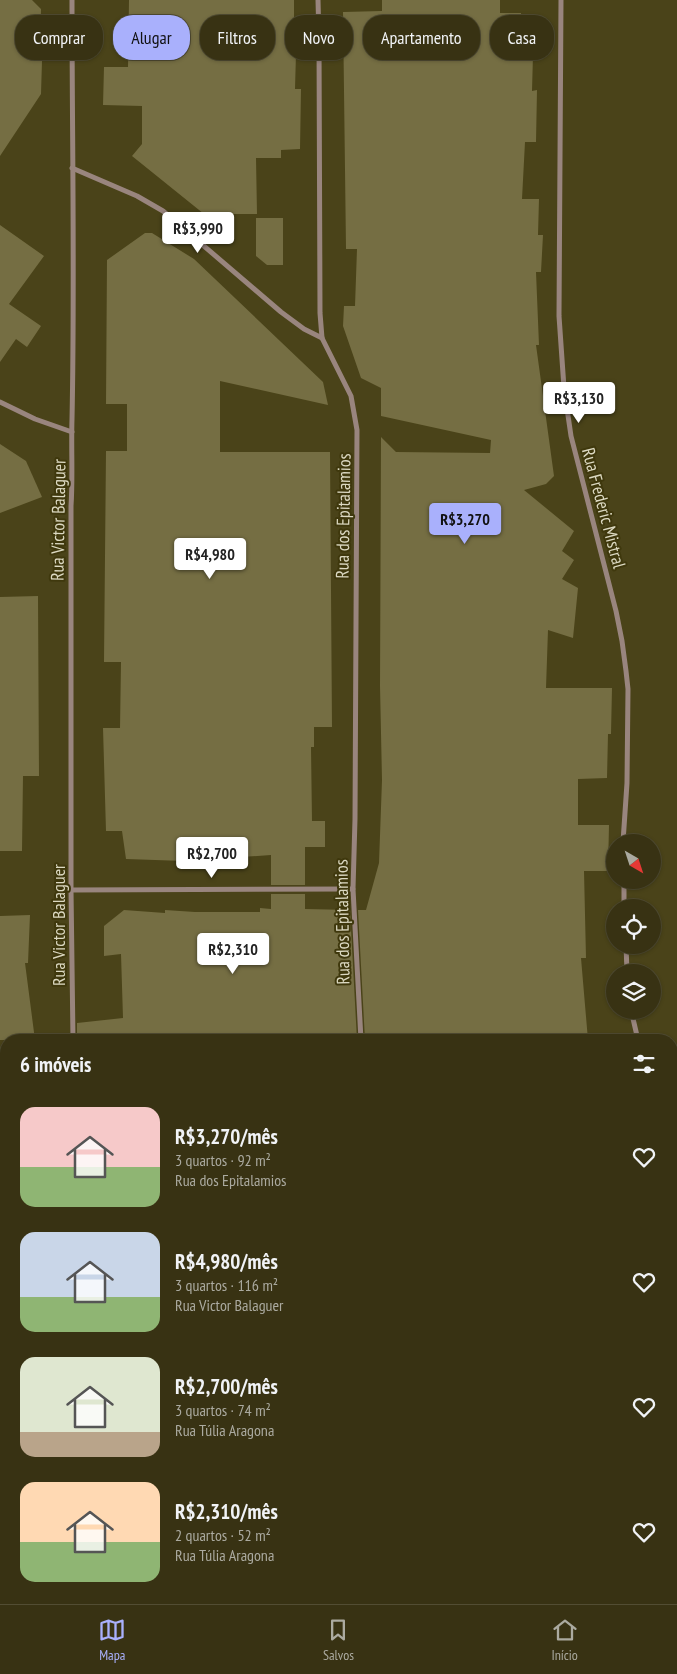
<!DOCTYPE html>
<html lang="pt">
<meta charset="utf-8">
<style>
:root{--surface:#383213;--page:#3f3a1c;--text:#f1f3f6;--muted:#abaaa0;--line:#524d33;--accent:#a9b0fc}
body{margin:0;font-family:"PT Sans Narrow",sans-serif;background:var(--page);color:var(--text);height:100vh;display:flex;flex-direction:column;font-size:19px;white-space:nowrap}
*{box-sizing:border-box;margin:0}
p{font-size:16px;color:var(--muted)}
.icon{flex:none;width:28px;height:28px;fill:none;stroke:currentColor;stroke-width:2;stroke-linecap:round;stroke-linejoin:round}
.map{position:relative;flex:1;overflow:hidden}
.side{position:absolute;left:0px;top:1034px;width:678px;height:571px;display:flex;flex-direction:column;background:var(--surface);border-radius:20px 20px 0 0;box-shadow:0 1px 4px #0004,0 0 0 1px var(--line)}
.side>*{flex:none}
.top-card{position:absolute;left:15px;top:15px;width:648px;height:45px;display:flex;gap:10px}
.needle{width:32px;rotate:141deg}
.controls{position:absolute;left:606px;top:834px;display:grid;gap:10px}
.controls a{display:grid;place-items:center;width:55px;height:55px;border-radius:50%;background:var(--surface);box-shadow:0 1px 4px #0004,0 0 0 1px var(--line);font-size:25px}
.price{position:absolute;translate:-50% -42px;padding:0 11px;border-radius:5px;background:#fff;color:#222;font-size:16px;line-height:32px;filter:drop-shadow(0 1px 2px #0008)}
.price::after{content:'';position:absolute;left:50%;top:30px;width:15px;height:11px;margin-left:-8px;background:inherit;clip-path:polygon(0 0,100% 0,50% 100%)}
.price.selected{background:var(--accent);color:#111}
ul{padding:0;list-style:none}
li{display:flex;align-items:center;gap:15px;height:125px;padding:0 20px}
li span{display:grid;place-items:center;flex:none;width:140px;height:100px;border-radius:15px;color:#555}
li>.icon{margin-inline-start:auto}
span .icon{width:60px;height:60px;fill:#fffc;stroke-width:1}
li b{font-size:21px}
h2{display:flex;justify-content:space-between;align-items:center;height:60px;padding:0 20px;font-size:21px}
.chip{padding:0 18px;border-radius:20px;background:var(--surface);box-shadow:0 1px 4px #0004,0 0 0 1px var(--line);font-size:18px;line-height:45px}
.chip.selected{background:var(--accent);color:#111}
.dock{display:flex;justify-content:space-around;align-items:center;height:70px;border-top:1px solid var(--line);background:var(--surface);font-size:14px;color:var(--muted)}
.dock a{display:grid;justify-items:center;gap:2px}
.dock .selected{color:var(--accent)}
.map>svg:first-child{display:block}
.building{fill:#756e43}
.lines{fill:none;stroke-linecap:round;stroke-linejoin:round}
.street{stroke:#99857e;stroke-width:5}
.labels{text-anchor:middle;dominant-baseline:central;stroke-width:4;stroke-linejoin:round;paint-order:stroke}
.street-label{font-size:18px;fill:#dcd9c2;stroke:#3f380d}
</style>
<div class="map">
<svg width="677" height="1604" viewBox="0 0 677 1604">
<rect width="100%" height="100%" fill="#4a4319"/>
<!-- building -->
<g class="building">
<polygon points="0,0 32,0 41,9 40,59 42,61 41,94 0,156"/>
<polygon points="129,0 294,0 294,18 297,18 295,89 301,89 300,149 281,150 281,158 256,158 257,214 204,214 132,156 142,144 142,106 103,105 104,67 128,67"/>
<polygon points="382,0 500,0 500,13 521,13 521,54 533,55 532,91 537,90 536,142 525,142 522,199 539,199 538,235 543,235 541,272 536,272 539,345 536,345 554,476 546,484 524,490 574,531 562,551 574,560 562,579 578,588 573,638 548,630 546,688 612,688 611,734 608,734 607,778 578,779 578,825 609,825 608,871 584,871 586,958 581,958 588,1040 365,1040 358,910 366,910 379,863 382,780 380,686 381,437 396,452 490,453 491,440 381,416 381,388 361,378 343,326 344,306 355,306 357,249 346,249 343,12 382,11"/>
<polygon points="256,218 283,218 283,265 267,265 256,256"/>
<polygon points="0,225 44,256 9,304 41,326 27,347 16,339 0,362"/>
<polygon points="145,233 152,233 194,259 323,382 328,405 220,381 220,452 330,452 332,727 314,727 314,747 311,747 312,821 325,821 325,847 305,847 305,885 271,885 271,855 184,861 126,859 122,831 106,831 103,728 120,728 121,662 104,662 106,451 127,451 127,404 106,404 107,260"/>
<polygon points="0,444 26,461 42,497 0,513"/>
<polygon points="38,596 39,776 23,776 22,851 0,851 0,597"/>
<polygon points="271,894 305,894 305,909 350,910 357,1040 77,1040 77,1023 123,1018 121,954 104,956 104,926 124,910 165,913 165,910 195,912 260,912 260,908 271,909"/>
<polygon points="30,915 28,963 25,963 35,1040 0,1040 0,916"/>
</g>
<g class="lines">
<!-- street -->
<g class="street">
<path d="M72,0C72,139 75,279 72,419C71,448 73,477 71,506V890L73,1040"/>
<polyline points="318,0 319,39 320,313 322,338 351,396 357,430 355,819 353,889 361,1040"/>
<polyline points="561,0 559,316 564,388 571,436 616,611 622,641 626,671 628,689 627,783 623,842"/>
<polyline points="72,168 137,196 163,211 281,312 304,329 322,338"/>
<polyline points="0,402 35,419 72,432"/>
<polyline points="624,880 624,908"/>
<polyline points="71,890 353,889"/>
<polyline points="626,945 627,972"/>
<polyline points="631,1010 638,1040"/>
<polyline points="671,1156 677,1174"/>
<polyline points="0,1271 6,1272"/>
<polyline points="0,1587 6,1588"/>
<polyline points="52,1599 75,1604"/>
<polyline points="218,1599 220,1604"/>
<polyline points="525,1599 526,1604"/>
</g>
</g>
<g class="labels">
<!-- street labels -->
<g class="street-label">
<text transform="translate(604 508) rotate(75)">Rua Frederic Mistral</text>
<text transform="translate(343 516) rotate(-89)">Rua dos Epitalamios</text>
<text transform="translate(58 520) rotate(-89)">Rua Victor Balaguer</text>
<text transform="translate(342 922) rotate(-91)">Rua dos Epitalamios</text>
<text transform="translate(58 925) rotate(-90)">Rua Victor Balaguer</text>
</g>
</g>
</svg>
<div class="controls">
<a><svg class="needle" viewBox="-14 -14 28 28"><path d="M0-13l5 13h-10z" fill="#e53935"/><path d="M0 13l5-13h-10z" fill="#abaaa0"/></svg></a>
<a><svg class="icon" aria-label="locate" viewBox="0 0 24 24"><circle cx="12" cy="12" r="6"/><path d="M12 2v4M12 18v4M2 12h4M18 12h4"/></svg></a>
<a><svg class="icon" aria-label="layers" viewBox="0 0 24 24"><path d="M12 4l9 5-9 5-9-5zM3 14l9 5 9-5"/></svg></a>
</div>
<b class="price" style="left:198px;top:254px">R$3,990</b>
<b class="price" style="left:579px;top:424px">R$3,130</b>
<b class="price selected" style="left:465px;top:545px">R$3,270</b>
<b class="price" style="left:210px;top:580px">R$4,980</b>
<b class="price" style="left:212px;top:879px">R$2,700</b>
<b class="price" style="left:233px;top:975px">R$2,310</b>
<div class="top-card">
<a class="chip">Comprar</a>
<a class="chip selected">Alugar</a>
<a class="chip">Filtros</a>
<a class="chip">Novo</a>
<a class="chip">Apartamento</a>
<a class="chip">Casa</a>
</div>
<section class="side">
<h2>6 imóveis<svg class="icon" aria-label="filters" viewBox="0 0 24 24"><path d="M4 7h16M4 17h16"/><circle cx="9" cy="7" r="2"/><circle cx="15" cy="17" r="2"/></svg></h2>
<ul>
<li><span style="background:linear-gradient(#f6c9c9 60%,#8fb573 0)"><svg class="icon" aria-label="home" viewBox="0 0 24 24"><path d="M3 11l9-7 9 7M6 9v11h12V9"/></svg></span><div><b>R$3,270/mês</b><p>3 quartos · 92 m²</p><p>Rua dos Epitalamios</p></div><svg class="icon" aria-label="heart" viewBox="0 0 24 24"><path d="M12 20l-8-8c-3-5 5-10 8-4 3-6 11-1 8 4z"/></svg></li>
<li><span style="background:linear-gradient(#c9d6e8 65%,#8fb573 0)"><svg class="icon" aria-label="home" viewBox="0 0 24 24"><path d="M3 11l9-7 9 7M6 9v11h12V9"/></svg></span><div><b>R$4,980/mês</b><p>3 quartos · 116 m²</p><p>Rua Victor Balaguer</p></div><svg class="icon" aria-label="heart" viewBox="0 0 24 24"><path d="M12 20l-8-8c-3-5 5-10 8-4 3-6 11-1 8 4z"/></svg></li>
<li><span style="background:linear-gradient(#dfe7d0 75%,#b9a48a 0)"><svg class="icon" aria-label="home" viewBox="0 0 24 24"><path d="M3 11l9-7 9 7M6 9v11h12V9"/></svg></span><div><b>R$2,700/mês</b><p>3 quartos · 74 m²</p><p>Rua Túlia Aragona</p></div><svg class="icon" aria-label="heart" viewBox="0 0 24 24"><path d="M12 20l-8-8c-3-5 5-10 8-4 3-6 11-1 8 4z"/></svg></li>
<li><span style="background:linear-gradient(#ffd9b3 60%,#8fb573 0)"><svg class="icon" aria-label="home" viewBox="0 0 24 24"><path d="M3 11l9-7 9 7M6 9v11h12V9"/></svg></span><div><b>R$2,310/mês</b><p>2 quartos · 52 m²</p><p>Rua Túlia Aragona</p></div><svg class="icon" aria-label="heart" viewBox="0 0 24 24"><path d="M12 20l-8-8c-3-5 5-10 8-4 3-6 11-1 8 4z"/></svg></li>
</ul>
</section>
</div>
<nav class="dock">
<a class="selected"><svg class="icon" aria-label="map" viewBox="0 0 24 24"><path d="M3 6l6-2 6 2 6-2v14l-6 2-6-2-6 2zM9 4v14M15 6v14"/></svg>Mapa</a>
<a><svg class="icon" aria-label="saved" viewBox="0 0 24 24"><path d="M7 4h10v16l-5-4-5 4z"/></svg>Salvos</a>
<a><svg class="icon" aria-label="home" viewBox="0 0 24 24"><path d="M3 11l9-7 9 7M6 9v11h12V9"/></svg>Início</a>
</nav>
